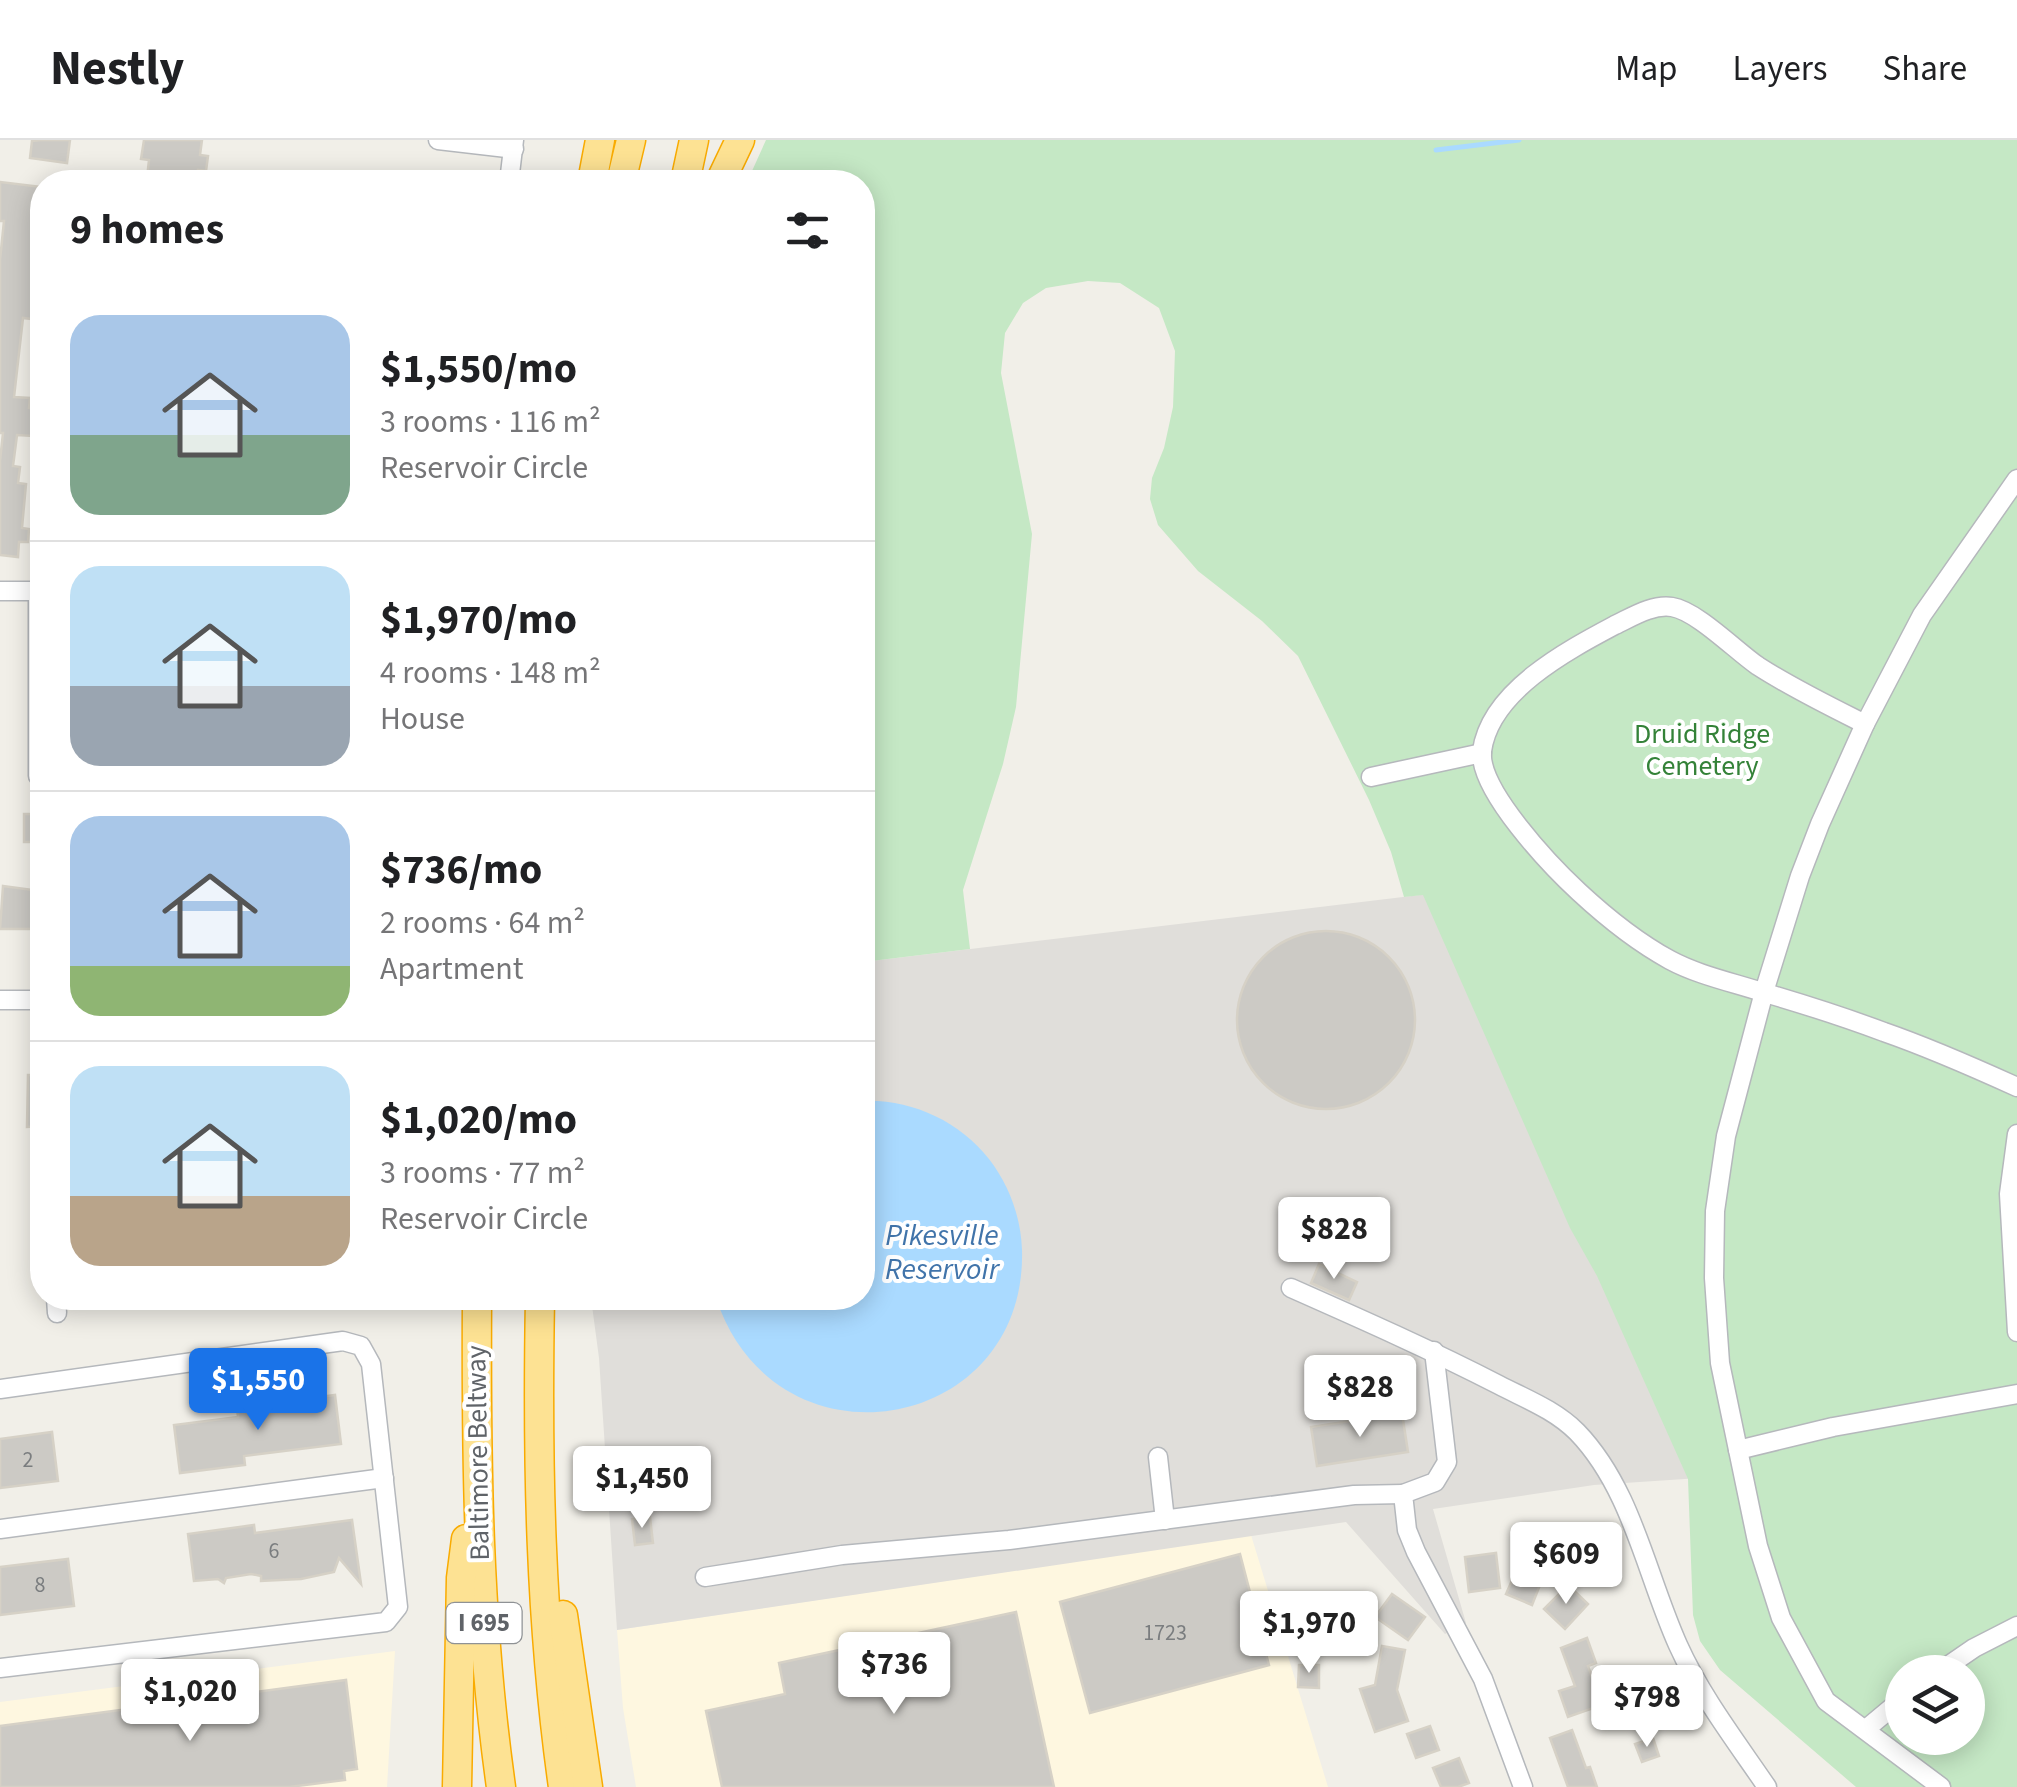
<!DOCTYPE html>
<meta charset="utf-8">
<style>
:root{--surface:#fff;--page:#f6f6f6;--text:#202124;--muted:#757577;--line:#e0e0e0;--accent:#1a73e8}
body{margin:0;font-family:"Source Sans 3",sans-serif;background:var(--page);color:var(--text);height:100vh;display:flex;flex-direction:column;font-size:38px;white-space:nowrap}
*{box-sizing:border-box;margin:0}
p{font-size:32px;color:var(--muted)}
.icon{flex:none;width:55px;height:55px;fill:none;stroke:currentColor;stroke-width:2;stroke-linecap:round;stroke-linejoin:round}
.map{position:relative;flex:1;overflow:hidden}
.details{position:absolute;left:30px;top:30px;width:845px;height:1140px;display:flex;flex-direction:column;background:var(--surface);border-radius:40px;box-shadow:0 5px 25px #0003}
.details>*{flex:none}
.buttons{position:absolute;left:1885px;top:1515px;display:grid;gap:20px}
.buttons a{display:grid;place-items:center;width:100px;height:100px;border-radius:50%;background:var(--surface);box-shadow:0 5px 25px #0003;font-size:50px}
.price{position:absolute;translate:-50% -85px;padding:0 22px;border-radius:10px;background:#fff;color:#222;font-size:32px;line-height:65px;filter:drop-shadow(0 2px 5px #0008)}
.price::after{content:'';position:absolute;left:50%;top:60px;width:30px;height:22px;margin-left:-15px;background:inherit;clip-path:polygon(0 0,100% 0,50% 100%)}
.price.on{background:var(--accent);color:#fff}
ul{padding:0;list-style:none}
li{display:flex;align-items:center;gap:30px;height:250px;padding:0 40px}
li+li{border-top:2px solid var(--line)}
li span{display:grid;place-items:center;flex:none;width:280px;height:200px;border-radius:30px;color:#555}
li>.icon{margin-inline-start:auto}
span .icon{width:120px;height:120px;fill:#fffc;stroke-width:1}
li b{font-size:42px}
h2{display:flex;justify-content:space-between;align-items:center;height:120px;padding:0 40px;font-size:42px}
header{display:flex;align-items:center;gap:60px;box-sizing:border-box;height:140px;padding:0 50px;background:var(--surface);border-bottom:2px solid var(--line)}
header strong{font-size:48px}
nav{display:flex;gap:55px;margin-inline-start:auto;font-size:35px}
.map>svg:first-child{display:block}
.commercial{fill:#fef7e0}
.industrial{fill:#e0deda}
.green{fill:#c5e8c5;fill-rule:evenodd}
.water{fill:#aadaff}
.lines{fill:none;stroke-linecap:round;stroke-linejoin:round}
.stream{stroke:#aadaff;stroke-width:5}
.building{fill:#cccac5;stroke:#d6d1c6;stroke-width:2.5}
.minor-casing{stroke:#b5b8bc;stroke-width:21}
.highway-casing{stroke:#f9ab00;stroke-width:31}
.minor{stroke:#fff;stroke-width:18}
.highway{stroke:#fde293;stroke-width:28}
.labels{text-anchor:middle;dominant-baseline:central;stroke-width:8;stroke-linejoin:round;paint-order:stroke}
.number-label{font-size:22px;fill:#7a7d7f}
.shield{fill:#fff;stroke:#8f9295;stroke-width:2.5}
.shield-label{font-size:25px;font-weight:bold;fill:#5f6368}
.park-label{font-size:28px;fill:#348238;stroke:#fff}
.street-label{font-size:28px;fill:#5f6368;stroke:#fff}
.water-label{font-size:30px;font-style:italic;fill:#4174aa;stroke:#fff}
</style>
<header>
<strong>Nestly</strong>
<nav><a>Map</a><a>Layers</a><a>Share</a></nav>
</header>
<div class="map">
<svg width="2017" height="1647" viewBox="0 0 2017 1647">
<rect width="100%" height="100%" fill="#f1efe8"/>
<!-- commercial -->
<g class="commercial">
<polygon points="1251,1395 1328,1647 636,1647 623,1568 617,1490"/>
<polygon points="395,1511 387,1647 0,1647 0,1562"/>
</g>
<!-- industrial -->
<polygon class="industrial" points="1453,751 1700,1338 1594,1345 1433,1369 1466,1483 1445,1494 1346,1382 617,1490 599,1218 591,1158 862,1158 863,822"/>
<!-- green -->
<path class="green" d="M766,0H2017V1647H1856L1720,1530L1700,1501L1693,1475L1688,1339L1597,1136L1570,1088L1423,755L1404,757L1391,712L1369,660L1298,516L1262,481L1198,431L1158,385L1150,359L1152,338L1164,308L1173,267L1175,211L1159,168L1120,143L1088,141L1046,148L1023,163L1005,193L1001,233L1032,394L1016,567L1003,624L963,750L970,809L863,822L862,42H747ZM1902,1532H1968V1598H1902Z"/>
<!-- water -->
<path class="water" d="M863,961C911,959 959,981 989,1019C1009,1045 1021,1077 1022,1110C1027,1294 775,1337 716,1158H862Z"/>
<g class="lines">
<!-- stream -->
<polyline class="stream" points="1436,10 1519,0"/>
</g>
<!-- building -->
<g class="building">
<polygon points="41,0 70,0 67,23 30,18 32,1"/>
<polygon points="144,0 202,0 200,15 208,16 206,31 198,30 197,42 147,38 149,20 141,19"/>
<polygon points="0,42 42,47 39,121 42,121 42,135 36,135 32,179 23,178 14,257 30,258 29,268 36,269 33,296 17,295 13,326 20,327 18,343 26,344 22,388 29,389 28,402 19,402 18,417 0,415 0,321 3,293 0,293 0,120 4,81 0,81"/>
<rect x="24" y="674" width="18" height="28"/>
<polygon points="3,746 33,750 32,759 42,759 42,789 0,789"/>
<circle cx="1326" cy="880" r="89"/>
<polygon points="28,935 42,935 42,986 27,987"/>
<polygon points="1319,1124 1357,1142 1349,1160 1311,1143"/>
<polygon points="335,1255 341,1304 244,1316 245,1325 180,1333 174,1285 238,1277 237,1268"/>
<polygon points="1402,1273 1408,1312 1317,1326 1311,1287"/>
<polygon points="52,1292 58,1341 0,1348 0,1299"/>
<polygon points="650,1377 653,1403 635,1405 632,1379"/>
<polygon points="352,1380 361,1444 339,1418 334,1432 301,1439 261,1441 261,1436 251,1434 226,1438 224,1443 218,1439 194,1441 188,1394 254,1385 255,1393"/>
<polygon points="1496,1413 1500,1448 1469,1452 1465,1417"/>
<polygon points="1240,1414 1269,1525 1090,1573 1060,1462"/>
<polygon points="68,1419 74,1466 0,1475 0,1427"/>
<polygon points="1517,1429 1542,1440 1532,1465 1506,1454"/>
<polygon points="1568,1445 1588,1464 1565,1489 1544,1469"/>
<polygon points="1392,1454 1425,1477 1408,1500 1375,1477"/>
<polygon points="1016,1472 1054,1647 722,1647 706,1571 785,1554 779,1523"/>
<polygon points="1587,1498 1596,1523 1588,1526 1602,1565 1568,1577 1559,1551 1575,1546 1561,1508"/>
<polygon points="1382,1506 1405,1510 1397,1550 1408,1581 1375,1592 1360,1549 1375,1545"/>
<polygon points="1299,1525 1319,1525 1319,1548 1298,1547"/>
<polygon points="346,1540 357,1629 344,1631 345,1640 289,1647 0,1647 0,1586"/>
<polygon points="1430,1586 1439,1610 1416,1618 1407,1594"/>
<polygon points="1572,1590 1586,1628 1590,1627 1597,1647 1568,1647 1550,1598"/>
<polygon points="1653,1598 1659,1616 1642,1622 1635,1604"/>
<polygon points="1459,1618 1469,1643 1458,1647 1441,1647 1433,1628"/>
</g>
<g class="lines">
<defs>
<g id="minor">
<polyline points="438,0 514,9"/>
<polyline points="509,42 514,0"/>
<polyline points="0,451 42,451"/>
<polyline points="38,451 38,636 42,636"/>
<path d="M1865,584C1829,566 1792,548 1758,526C1736,511 1697,471 1672,467C1652,464 1632,477 1615,485C1568,510 1490,551 1482,611C1478,650 1552,727 1579,752C1606,777 1637,802 1670,820C1698,835 1731,842 1762,852C1803,864 1844,877 1884,892C1930,908 1973,927 2017,947"/>
<polyline points="1371,637 1482,613"/>
<polyline points="0,860 42,860"/>
<polyline points="2017,994 2009,1054 2017,1192"/>
<path d="M1291,1148C1361,1179 1431,1210 1499,1245C1526,1259 1555,1270 1577,1292C1632,1349 1646,1434 1678,1505C1701,1556 1735,1600 1767,1647"/>
<polyline points="56,1158 57,1173"/>
<polyline points="1434,1211 1447,1322 1435,1342 1403,1354 1407,1390 1416,1412 1483,1539 1523,1647"/>
<polyline points="0,1249 343,1201 361,1206 371,1224 398,1467 386,1482 0,1528"/>
<polyline points="1738,1310 1833,1287 2017,1254"/>
<polyline points="1158,1317 1165,1380"/>
<polyline points="0,1389 384,1338"/>
<polyline points="705,1437 842,1415 1009,1400 1354,1355 1403,1354"/>
<polyline points="1939,1532 1974,1508 2017,1486"/>
<polyline points="1866,1589 1902,1559"/>
<polyline points="1941,1647 1826,1561 1781,1478 1758,1406 1720,1223 1714,1138 1715,1071 1726,996 1764,852 1800,736 1820,684 1865,584 1922,475 2017,339"/>
</g>
<g id="highway">
<polyline points="592,42 600,0"/>
<polyline points="621,42 631,0"/>
<polyline points="685,42 694,0"/>
<polyline points="720,42 740,0"/>
<path d="M477,1158C476,1321 478,1484 501,1647"/>
<path d="M540,1158C537,1323 540,1483 563,1647"/>
<polyline points="563,1475 588,1647"/>
<polyline points="457,1647 461,1438 466,1399"/>
</g>
</defs>
<!-- minor casing -->
<use href="#minor" class="minor-casing"/>
<!-- highway casing -->
<use href="#highway" class="highway-casing"/>
<!-- minor -->
<use href="#minor" class="minor"/>
<!-- highway -->
<use href="#highway" class="highway"/>
</g>
<g class="labels">
<!-- number labels -->
<g class="number-label">
<text x="28" y="1320">2</text>
<text x="274" y="1411">6</text>
<text x="40" y="1445">8</text>
<text x="1165" y="1493">1723</text>
</g>
<!-- shield labels -->
<rect class="shield" x="446.5" y="1463" width="75" height="40" rx="8"/>
<g class="shield-label">
<text x="484" y="1483">I 695</text>
</g>
<!-- park labels -->
<g class="park-label">
<text x="1702" y="594">Druid Ridge<tspan x="1702" dy="32">Cemetery</tspan></text>
</g>
<!-- street labels -->
<g class="street-label">
<text transform="translate(478 1313) rotate(-91)">Baltimore Beltway</text>
</g>
<!-- water labels -->
<g class="water-label">
<text x="942" y="1095">Pikesville<tspan x="942" dy="34">Reservoir</tspan></text>
</g>
</g>
</svg>
<div class="buttons">
<a><svg class="icon" aria-label="layers" viewBox="0 0 24 24"><path d="M12 4l9 5-9 5-9-5zM3 14l9 5 9-5"/></svg></a>
</div>
<b class="price" style="left:1334px;top:1142px">$828</b>
<b class="price on" style="left:258px;top:1293px">$1,550</b>
<b class="price" style="left:1360px;top:1300px">$828</b>
<b class="price" style="left:642px;top:1391px">$1,450</b>
<b class="price" style="left:1566px;top:1467px">$609</b>
<b class="price" style="left:1309px;top:1536px">$1,970</b>
<b class="price" style="left:894px;top:1577px">$736</b>
<b class="price" style="left:190px;top:1604px">$1,020</b>
<b class="price" style="left:1647px;top:1610px">$798</b>
<section class="details">
<h2>9 homes<svg class="icon" aria-label="filters" viewBox="0 0 24 24"><path d="M4 7h16M4 17h16"/><circle cx="9" cy="7" r="2"/><circle cx="15" cy="17" r="2"/></svg></h2>
<ul>
<li><span style="background:linear-gradient(#a9c7e8 60%,#7fa58c 0)"><svg class="icon" aria-label="home" viewBox="0 0 24 24"><path d="M3 11l9-7 9 7M6 9v11h12V9"/></svg></span><div><b>$1,550/mo</b><p>3 rooms · 116 m²</p><p>Reservoir Circle</p></div></li>
<li><span style="background:linear-gradient(#bfe0f5 60%,#9aa5b1 0)"><svg class="icon" aria-label="home" viewBox="0 0 24 24"><path d="M3 11l9-7 9 7M6 9v11h12V9"/></svg></span><div><b>$1,970/mo</b><p>4 rooms · 148 m²</p><p>House</p></div></li>
<li><span style="background:linear-gradient(#a9c7e8 75%,#8fb573 0)"><svg class="icon" aria-label="home" viewBox="0 0 24 24"><path d="M3 11l9-7 9 7M6 9v11h12V9"/></svg></span><div><b>$736/mo</b><p>2 rooms · 64 m²</p><p>Apartment</p></div></li>
<li><span style="background:linear-gradient(#bfe0f5 65%,#b9a48a 0)"><svg class="icon" aria-label="home" viewBox="0 0 24 24"><path d="M3 11l9-7 9 7M6 9v11h12V9"/></svg></span><div><b>$1,020/mo</b><p>3 rooms · 77 m²</p><p>Reservoir Circle</p></div></li>
</ul>
</section>
</div>
